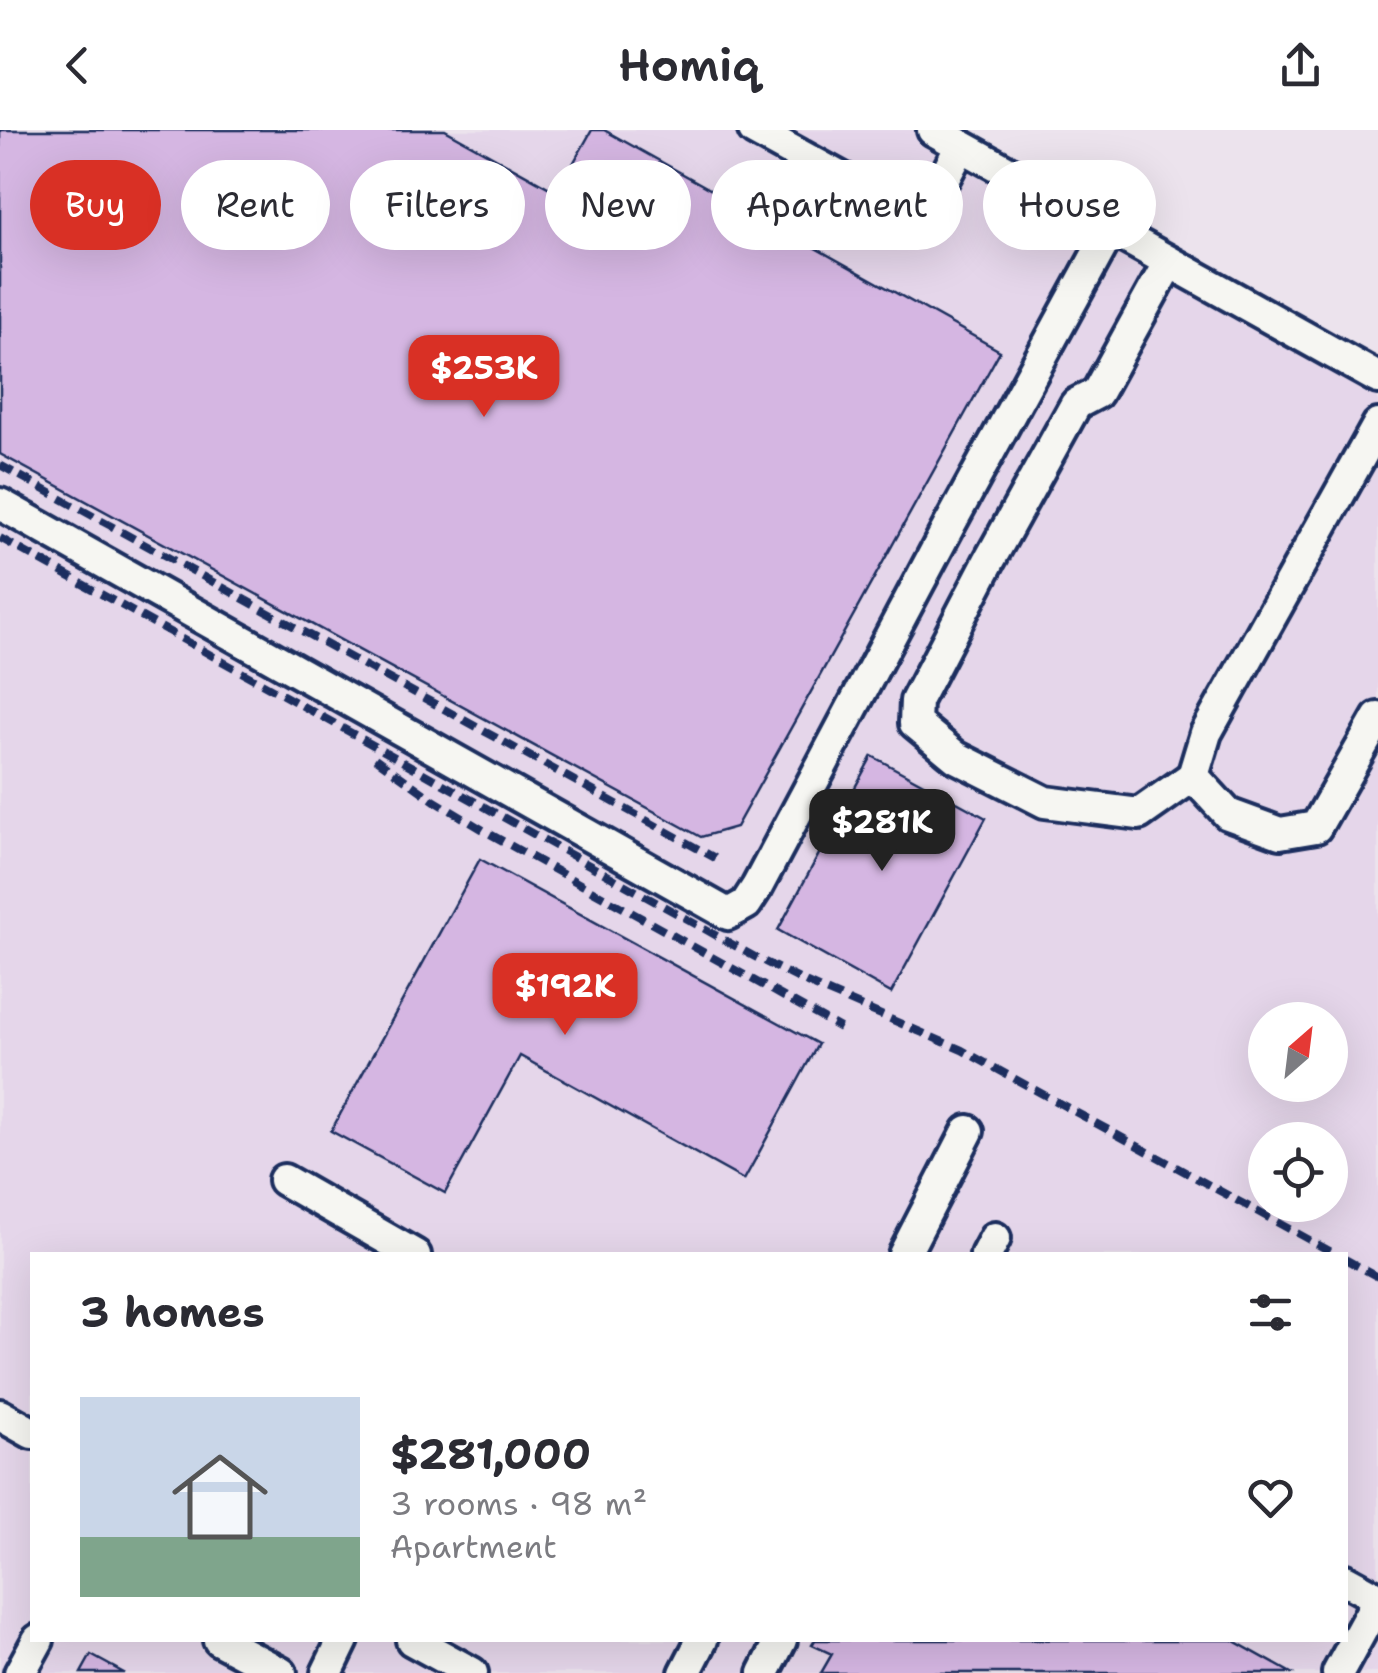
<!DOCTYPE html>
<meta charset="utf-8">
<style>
:root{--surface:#fff;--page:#f2f2f3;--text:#2b2b33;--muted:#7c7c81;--line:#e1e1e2;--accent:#d93025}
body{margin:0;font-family:"Shantell Sans",sans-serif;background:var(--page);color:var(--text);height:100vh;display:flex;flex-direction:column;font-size:38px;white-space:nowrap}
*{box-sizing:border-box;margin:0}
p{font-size:32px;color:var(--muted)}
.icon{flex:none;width:55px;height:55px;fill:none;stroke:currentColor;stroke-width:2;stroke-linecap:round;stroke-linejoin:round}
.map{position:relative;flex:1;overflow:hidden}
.details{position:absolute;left:30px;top:1122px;width:1318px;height:390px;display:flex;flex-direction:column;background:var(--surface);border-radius:0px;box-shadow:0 10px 40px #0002}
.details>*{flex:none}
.banner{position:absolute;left:30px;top:30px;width:1320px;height:90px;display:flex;gap:20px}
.needle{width:65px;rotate:28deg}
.buttons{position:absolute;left:1248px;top:872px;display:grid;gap:20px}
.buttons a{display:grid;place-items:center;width:100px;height:100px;border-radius:50%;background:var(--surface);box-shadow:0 10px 40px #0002;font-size:50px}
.price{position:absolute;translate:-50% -85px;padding:0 22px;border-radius:20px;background:var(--accent);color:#fff;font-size:32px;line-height:65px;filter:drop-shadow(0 2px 5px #0008)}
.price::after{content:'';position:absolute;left:50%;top:60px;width:30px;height:22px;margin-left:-15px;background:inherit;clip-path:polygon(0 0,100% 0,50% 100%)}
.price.on{background:#222;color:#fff}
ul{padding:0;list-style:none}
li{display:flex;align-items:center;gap:30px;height:250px;padding:0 50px}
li+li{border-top:2px solid var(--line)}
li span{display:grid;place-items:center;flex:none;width:280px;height:200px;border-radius:0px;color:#555}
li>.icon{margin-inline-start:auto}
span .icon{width:120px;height:120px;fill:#fffc;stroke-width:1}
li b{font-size:42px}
h2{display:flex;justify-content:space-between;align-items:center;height:120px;padding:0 50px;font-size:42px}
.tag{padding:0 35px;border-radius:45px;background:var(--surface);box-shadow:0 10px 40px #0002;font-size:35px;line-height:90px}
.tag.on{background:var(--accent);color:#fff}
header{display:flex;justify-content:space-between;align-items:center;height:130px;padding:0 50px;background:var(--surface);font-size:45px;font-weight:600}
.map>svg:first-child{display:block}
.built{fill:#e5d6ea;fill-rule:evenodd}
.building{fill:#d5b6e2;stroke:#1b2f5e;stroke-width:2.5}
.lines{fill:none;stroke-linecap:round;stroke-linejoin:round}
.minor-casing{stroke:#1b2f5e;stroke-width:38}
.minor{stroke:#f6f6f2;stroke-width:30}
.rail{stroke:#1b2f5e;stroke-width:8;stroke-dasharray:15 8;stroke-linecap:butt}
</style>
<header><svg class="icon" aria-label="back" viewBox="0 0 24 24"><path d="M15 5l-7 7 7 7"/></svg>Homiq<svg class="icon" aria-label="share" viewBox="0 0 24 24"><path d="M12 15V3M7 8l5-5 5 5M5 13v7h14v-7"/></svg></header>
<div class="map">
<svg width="1378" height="1543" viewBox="0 0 1378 1543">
<rect width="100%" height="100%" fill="#ece3ed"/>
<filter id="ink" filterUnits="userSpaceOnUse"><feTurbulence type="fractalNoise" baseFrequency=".01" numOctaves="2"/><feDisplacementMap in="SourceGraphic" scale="20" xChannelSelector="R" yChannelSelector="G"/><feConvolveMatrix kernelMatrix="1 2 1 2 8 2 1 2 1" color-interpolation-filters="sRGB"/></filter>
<g filter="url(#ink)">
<!-- built -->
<path class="built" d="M0,0H946L1378,238V1543H0ZM1265,890H1330V955H1265ZM1265,1010H1330V1075H1265ZM32,1125H1345V1510H32Z"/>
<!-- building -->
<g class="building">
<polygon points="0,0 445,0 557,62 592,0 604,0 1000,221 736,697 701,707 0,324"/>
<polygon points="872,626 986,688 891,863 778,800"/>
<polygon points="480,729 818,914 744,1050 520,926 445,1063 331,1001"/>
<polygon points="815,1510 1232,1510 1291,1543 821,1543 832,1524 812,1515"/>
<polygon points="91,1525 124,1543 81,1543"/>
</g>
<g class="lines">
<defs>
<g id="minor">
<polyline points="754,0 903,82 929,77 961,16"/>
<polyline points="933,0 1378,248"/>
<polyline points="1169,132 1097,263 1076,274 989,431 916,571 915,593 956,627 1045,672 1139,684 1193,646"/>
<polyline points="1378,295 1206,603 1193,646 1228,684 1280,703 1316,697 1378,588"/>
<polyline points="0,374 728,784 746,774 757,757 950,394 1111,99"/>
<polyline points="284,1050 415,1125"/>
<polyline points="904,1125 968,1001"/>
<polyline points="986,1125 995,1108"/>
<polyline points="0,1285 32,1303"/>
<polyline points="1345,1450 1378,1468"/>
<polyline points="219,1510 281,1543"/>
<polyline points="412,1510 472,1543"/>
<polyline points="20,1543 38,1510"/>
<polyline points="327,1543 343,1510"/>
<polyline points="685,1543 702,1510"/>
<polyline points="764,1543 781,1510"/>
<polyline points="1338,1543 1378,1470"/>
</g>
</defs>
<!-- minor casing -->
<use href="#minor" class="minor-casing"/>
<!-- minor -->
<use href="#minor" class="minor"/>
<!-- rail -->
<g class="rail">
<polyline points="0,335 715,728"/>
<polyline points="0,408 755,827 807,853 962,920 1337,1125"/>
<polyline points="375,628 435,671 490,704 840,898"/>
<polyline points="1345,1129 1378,1147"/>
</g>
</g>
</g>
</svg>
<div class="buttons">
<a><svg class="needle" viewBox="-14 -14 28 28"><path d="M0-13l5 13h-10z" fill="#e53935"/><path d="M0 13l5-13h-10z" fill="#7c7c81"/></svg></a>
<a><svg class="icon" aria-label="locate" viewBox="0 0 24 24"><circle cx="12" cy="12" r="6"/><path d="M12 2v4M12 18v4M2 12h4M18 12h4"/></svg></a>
</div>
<b class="price" style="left:484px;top:290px">$253K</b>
<b class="price on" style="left:882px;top:744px">$281K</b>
<b class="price" style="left:565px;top:908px">$192K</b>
<div class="banner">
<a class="tag on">Buy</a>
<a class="tag">Rent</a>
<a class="tag">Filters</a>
<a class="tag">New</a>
<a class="tag">Apartment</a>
<a class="tag">House</a>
</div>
<section class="details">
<h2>3 homes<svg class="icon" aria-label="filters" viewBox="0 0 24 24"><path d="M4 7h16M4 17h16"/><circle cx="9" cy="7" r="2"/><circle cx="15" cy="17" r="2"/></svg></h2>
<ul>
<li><span style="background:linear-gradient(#c9d6e8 70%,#7fa58c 0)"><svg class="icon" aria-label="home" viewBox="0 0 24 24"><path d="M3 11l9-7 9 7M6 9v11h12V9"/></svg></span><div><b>$281,000</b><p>3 rooms · 98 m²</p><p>Apartment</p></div><svg class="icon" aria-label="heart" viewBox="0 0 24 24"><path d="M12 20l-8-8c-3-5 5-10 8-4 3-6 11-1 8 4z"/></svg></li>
</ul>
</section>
</div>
